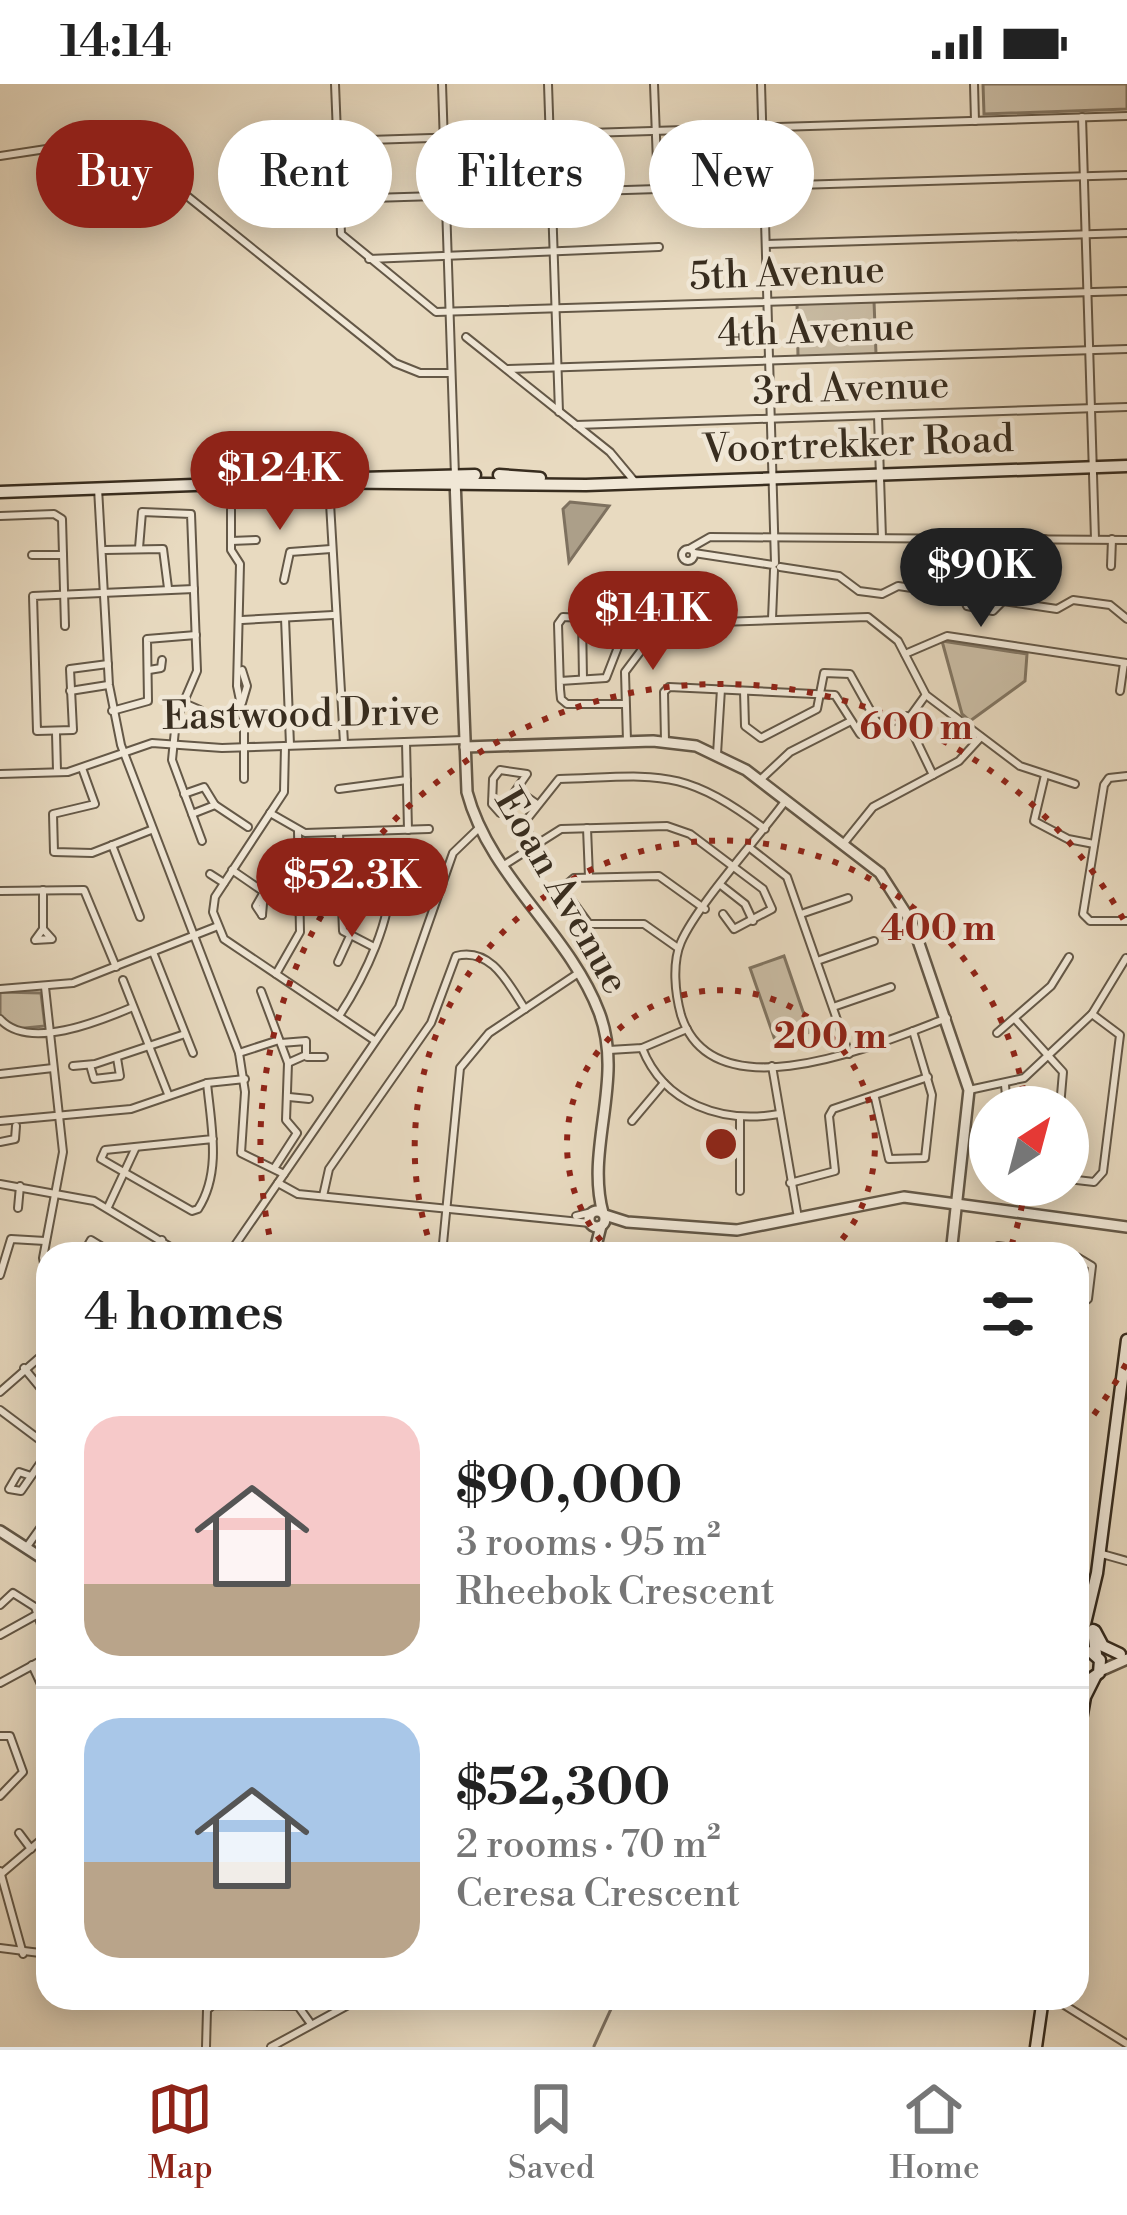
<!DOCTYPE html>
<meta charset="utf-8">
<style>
:root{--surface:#fff;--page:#f2f2f2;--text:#222;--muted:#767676;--line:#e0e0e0;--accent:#8f2418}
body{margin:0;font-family:"Libre Bodoni",serif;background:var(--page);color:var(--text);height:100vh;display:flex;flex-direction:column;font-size:45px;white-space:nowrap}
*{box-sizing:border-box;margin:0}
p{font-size:39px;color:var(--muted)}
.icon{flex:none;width:66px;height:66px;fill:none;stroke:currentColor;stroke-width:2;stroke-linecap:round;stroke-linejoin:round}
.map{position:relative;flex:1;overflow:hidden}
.details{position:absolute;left:36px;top:1158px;width:1053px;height:768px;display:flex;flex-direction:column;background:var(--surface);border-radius:36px;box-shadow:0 6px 30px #0003}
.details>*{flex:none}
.guide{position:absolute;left:36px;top:36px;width:1056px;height:108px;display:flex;gap:24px}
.needle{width:78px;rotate:36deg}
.controls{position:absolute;left:969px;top:1002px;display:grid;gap:24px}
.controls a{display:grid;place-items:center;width:120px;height:120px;border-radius:50%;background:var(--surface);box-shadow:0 6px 30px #0003;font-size:60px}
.price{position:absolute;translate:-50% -102px;padding:0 27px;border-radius:42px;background:var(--accent);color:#fff;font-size:39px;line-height:78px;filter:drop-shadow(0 3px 6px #0008)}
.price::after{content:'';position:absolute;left:50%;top:72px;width:36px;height:27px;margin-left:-18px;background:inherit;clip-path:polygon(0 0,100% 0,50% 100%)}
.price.selected{background:#222;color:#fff}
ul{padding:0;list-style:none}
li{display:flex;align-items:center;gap:36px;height:300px;padding:0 48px}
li+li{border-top:3px solid var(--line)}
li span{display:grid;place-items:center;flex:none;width:336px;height:240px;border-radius:36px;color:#555}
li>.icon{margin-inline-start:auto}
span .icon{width:144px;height:144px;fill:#fffc;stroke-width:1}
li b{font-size:51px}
h2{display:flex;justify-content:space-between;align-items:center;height:144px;padding:0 48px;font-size:51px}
.tag{padding:0 42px;border-radius:54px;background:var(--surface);box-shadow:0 6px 30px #0003;font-size:42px;line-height:108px}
.tag.selected{background:var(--accent);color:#fff}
.status{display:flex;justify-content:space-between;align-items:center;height:84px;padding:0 60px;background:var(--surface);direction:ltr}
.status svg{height:33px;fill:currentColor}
.dock{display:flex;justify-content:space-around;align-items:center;height:168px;border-top:3px solid var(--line);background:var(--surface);font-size:33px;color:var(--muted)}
.dock a{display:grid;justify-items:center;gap:6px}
.dock .selected{color:var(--accent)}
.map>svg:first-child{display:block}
.green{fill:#cabda5;stroke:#817562;stroke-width:3}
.water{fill:#ac9f89;stroke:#7e715f;stroke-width:3}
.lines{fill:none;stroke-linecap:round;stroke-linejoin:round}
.stream{stroke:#7e715f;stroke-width:3}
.minor-casing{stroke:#645847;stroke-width:10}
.tertiary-casing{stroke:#645847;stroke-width:14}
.secondary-casing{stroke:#382d1f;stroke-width:15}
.minor{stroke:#f0e7d6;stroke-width:6}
.tertiary{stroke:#f0e7d6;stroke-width:9}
.secondary{stroke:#f0e7d6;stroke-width:10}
.ring{fill:none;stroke:#8f2418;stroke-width:6;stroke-dasharray:6 12}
.labels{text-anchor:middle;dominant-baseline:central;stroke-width:9;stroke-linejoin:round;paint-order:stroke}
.street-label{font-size:39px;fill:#382d1f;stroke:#f0e7d6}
.centre{fill:#8f2418;stroke:#f0e7d6;stroke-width:6}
.ring-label{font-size:36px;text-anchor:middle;font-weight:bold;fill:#8f2418;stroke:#f0e7d6;stroke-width:9;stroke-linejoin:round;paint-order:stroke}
</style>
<div class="status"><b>14:14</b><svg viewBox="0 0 49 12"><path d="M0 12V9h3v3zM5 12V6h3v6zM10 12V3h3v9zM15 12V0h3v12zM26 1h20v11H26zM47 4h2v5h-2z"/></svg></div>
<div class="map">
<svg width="1127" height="1963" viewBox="0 0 1127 1963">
<rect width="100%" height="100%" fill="#e8dac0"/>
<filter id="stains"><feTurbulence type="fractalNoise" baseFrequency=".00167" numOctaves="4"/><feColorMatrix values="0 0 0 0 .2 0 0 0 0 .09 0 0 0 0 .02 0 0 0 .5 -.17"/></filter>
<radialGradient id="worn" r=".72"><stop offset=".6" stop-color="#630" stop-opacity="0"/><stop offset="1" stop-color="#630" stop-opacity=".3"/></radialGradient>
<!-- green -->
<g class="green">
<polygon points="983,0 1127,0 1127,25 984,30"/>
<polygon points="874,217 876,270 798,273 797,220"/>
<polygon points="942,557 1027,570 1025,597 970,637 962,630"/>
<polygon points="784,872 810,948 776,959 750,884"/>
<polygon points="0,908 41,909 45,942 15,945 0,931"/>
</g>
<!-- water -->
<polygon class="water" points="570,418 609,422 569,478 563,425"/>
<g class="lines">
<!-- stream -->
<polyline class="stream" points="594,1962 616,1914"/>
<defs>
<g id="minor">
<polyline points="335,0 341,150 436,228 1127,207"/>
<polyline points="442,0 455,392"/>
<polyline points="548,0 559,328"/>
<polyline points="761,0 775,479"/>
<polyline points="974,0 975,37"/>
<polyline points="1082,33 1095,455"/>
<polyline points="337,57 1127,32"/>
<polyline points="0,72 105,56 121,59 395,279 420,289 451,289"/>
<polyline points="764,102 1127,91"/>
<polyline points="339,115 658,105 654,0"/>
<polyline points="766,160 1127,149"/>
<polyline points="369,175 659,163"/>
<polyline points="466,253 610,368 635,398"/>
<polyline points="507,285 1127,265"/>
<polyline points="878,332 882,454"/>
<polyline points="576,341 1127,323"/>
<polyline points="98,404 109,601 121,661 239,969 245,1008 241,1069 284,1090"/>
<polyline points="330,419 344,659"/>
<polyline points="231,426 231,466 240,480 237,602 244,636 244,695"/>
<polyline points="0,432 54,430 62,435 65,542"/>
<polyline points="231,457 256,456"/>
<polyline points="139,464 142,428 191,430 197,587 176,636 172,676 202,757"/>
<circle cx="688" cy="471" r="6"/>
<polyline points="689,465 710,453 1127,456"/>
<polyline points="105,466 163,465 168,504"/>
<polyline points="694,469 773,481"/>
<polyline points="32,471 63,471"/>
<polyline points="1044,477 1045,455"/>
<polyline points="1111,482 1112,455"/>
<polyline points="780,483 839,492 859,507 882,510 898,502 962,511 971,501 999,506 1003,517 1057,525 1073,516 1110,521 1127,535"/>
<polyline points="284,496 290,468 331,465"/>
<polyline points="962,511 967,522 993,527 1003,517"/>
<polyline points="285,534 290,661"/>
<polyline points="582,534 583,595"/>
<polyline points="772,535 774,486"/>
<polyline points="242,536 333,531"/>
<polyline points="905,570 947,552 1127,579"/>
<polyline points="108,580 70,585 73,646 37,647 33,512 194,505"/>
<polyline points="149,586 161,584 162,576"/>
<polyline points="242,586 247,602 242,619"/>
<polyline points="560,597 606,594 618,563 582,534 563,533 558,540 560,605 561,615 567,620 624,620"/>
<polyline points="70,607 108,601"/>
<polyline points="744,607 745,642 761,654 817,625 824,589 850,590 879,642"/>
<polyline points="1120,607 1124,579"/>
<polyline points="925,612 907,637 933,691"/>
<polyline points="184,619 200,626"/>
<polyline points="112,627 148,617 147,555 196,551"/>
<polyline points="56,649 57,687"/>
<polyline points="627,657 625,588 661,540 868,533 898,557 926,611 1020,682 1075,700"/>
<polyline points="665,657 664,608 669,603 835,611 860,650 907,632"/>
<polyline points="406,658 408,746"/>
<polyline points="285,662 284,708 215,813 213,828 224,855 374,956"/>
<polyline points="717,670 721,605"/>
<polyline points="82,684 95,720 53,730 54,768 92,769 151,746"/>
<polygon points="500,686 527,690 500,729 492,720 493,695"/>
<polyline points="0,690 68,688 152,659 222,664 464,656"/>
<polyline points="1045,691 1034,737 1068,755 1094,760"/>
<polyline points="1127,692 1109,694 1104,701 1083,830 1090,837 1127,837"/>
<polyline points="760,696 790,668 851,637"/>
<polyline points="339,705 407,696"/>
<polyline points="517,706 537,720"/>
<polyline points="184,710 204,703 215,721 192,730"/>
<path d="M786,716C760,752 697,821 681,858C672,879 675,909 681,931C713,1033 881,959 947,934"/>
<polyline points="215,721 248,743"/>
<polyline points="270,729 305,749 429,745"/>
<polyline points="587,744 589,793"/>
<polyline points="339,748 343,847 372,862"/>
<polyline points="844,759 873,723 959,677 981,653"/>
<polyline points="112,761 140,833"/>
<path d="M534,761L524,739L559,695C659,692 681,682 765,745"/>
<polyline points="750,764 787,793 849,970"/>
<polyline points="504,781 561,745 667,742 690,750 763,805 772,825 734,845 723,830"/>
<polyline points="232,786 264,808 256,822 262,831"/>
<polyline points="341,787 402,785"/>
<polyline points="210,790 224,799"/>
<polyline points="722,802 745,820 753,837"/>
<polyline points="43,806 43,845 52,855 35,856 43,845"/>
<polyline points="0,807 84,806 116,883"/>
<polyline points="801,830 848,814"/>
<polyline points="262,831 264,808"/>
<polyline points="678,864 644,840 589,840 567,810 566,801 574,794 659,792 705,825"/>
<polyline points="153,868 193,969"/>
<polyline points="817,877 874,857"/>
<polyline points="338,878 349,854"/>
<polyline points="276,890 300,848 298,747"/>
<polyline points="123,896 168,1010"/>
<polyline points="45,903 63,1068 43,1174 48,1201"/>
<polyline points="0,905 73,899 218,842"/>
<polyline points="261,907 288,979 286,1036 297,1049 275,1083"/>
<polyline points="833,923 891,903"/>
<path d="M339,932C364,894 395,832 390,785"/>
<path d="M0,935C28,967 100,937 133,923"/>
<polyline points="1015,935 1063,988 1060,1023"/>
<polyline points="997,949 1051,902 1069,873"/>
<polyline points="281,959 306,957 306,971 288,979"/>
<path d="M642,964C664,1020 722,1040 779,1030"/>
<polyline points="609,966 642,964 687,945"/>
<polyline points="239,969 279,956"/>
<polyline points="307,973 324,973"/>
<polyline points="90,981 94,995 120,992 117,974"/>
<polyline points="73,982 95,980 185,950"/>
<polyline points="772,982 798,1134"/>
<polyline points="0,990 53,984"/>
<path d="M207,999C211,1041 222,1088 198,1125L192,1127L101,1075L105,1066L213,1055"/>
<polyline points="1005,1001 1007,1023"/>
<polyline points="969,1006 1024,994 1092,930 1126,874"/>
<polyline points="289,1013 309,1015"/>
<polyline points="875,1014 889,1075 925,1074 932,1011 913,947"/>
<polyline points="0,1037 131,1025 207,999 245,995"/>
<polyline points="632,1037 664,999"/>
<polyline points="0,1058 15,1055 16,1042"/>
<polyline points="1068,1095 1094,1098 1103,1088 1120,951 1092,930"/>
<polyline points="278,1099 298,1110 590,1139"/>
<polyline points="790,1099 835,1087 829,1032 833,1025 928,993"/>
<polyline points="0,1100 94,1117 182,1170"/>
<polyline points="740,1107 740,1033"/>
<path d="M323,1112L329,1085L431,939L456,872C491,863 508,899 525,925"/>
<polyline points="108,1123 136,1063"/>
<polyline points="18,1124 20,1102"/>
<polyline points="576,1132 592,1128"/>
<polyline points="83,1170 91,1156 114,1170"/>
<polyline points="152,1170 162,1156"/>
<polyline points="229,1170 399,923 453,769 480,743"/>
<polyline points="442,1170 460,984 489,949 577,890"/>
<polyline points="988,1170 998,1162 1056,1170"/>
<polyline points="1077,1173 1092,1182 1088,1215 1077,1223"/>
<polyline points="0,1191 11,1155 45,1157"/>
<polyline points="24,1284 48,1313"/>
<polyline points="0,1308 48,1266"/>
<polyline points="0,1326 48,1362"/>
<polyline points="31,1392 19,1388 9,1405 21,1407 48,1368"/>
<polyline points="26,1464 48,1433"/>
<polyline points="1102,1470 1127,1477"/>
<polyline points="0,1521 13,1509 35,1523 48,1561"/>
<polyline points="0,1551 38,1530"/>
<polyline points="32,1581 48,1615"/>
<polyline points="0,1599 48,1573"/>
<polyline points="0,1652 10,1652 23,1688 0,1712"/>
<polyline points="44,1727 48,1741"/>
<polyline points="19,1749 31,1765"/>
<polyline points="0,1787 23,1870"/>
<polyline points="1,1790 48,1750"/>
<polyline points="48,1801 48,1817"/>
<polyline points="0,1864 48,1870"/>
<polyline points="1053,1914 1127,1960"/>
<polyline points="206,1963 207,1926 213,1921 298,1922 311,1940"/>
<polyline points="271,1963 361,1914"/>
</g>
<g id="tertiary">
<path d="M455,395L467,708C489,792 569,849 599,928C625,995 585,1064 603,1129"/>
<polyline points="465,663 653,657 696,662 746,686 880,789 912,839 969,1006 951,1170"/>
<circle cx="597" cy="1135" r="8"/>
<polyline points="605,1131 627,1138 737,1146 904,1113 1127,1143"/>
<polyline points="594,1170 601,1142"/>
<polyline points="0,1447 48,1478"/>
<polyline points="1100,1587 1127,1575"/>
</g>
<g id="secondary">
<polyline points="499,391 540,394"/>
<polyline points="361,394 475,391"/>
<polyline points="304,398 586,401 1127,382"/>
<polyline points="0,408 307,397"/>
<polyline points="1093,1546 1096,1570"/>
<polyline points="1095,1547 1103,1562 1120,1570"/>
<polyline points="1078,1569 1097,1489 1127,1256"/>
<polyline points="1077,1593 1089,1596 1099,1589 1100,1576 1091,1568"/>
<polyline points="1077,1659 1085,1613 1095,1593"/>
<polyline points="1036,1963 1043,1914"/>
</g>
</defs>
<!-- minor casing -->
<use href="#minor" class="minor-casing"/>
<!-- tertiary casing -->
<use href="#tertiary" class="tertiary-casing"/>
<!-- secondary casing -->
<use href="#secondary" class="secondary-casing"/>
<!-- minor -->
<use href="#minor" class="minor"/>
<!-- tertiary -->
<use href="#tertiary" class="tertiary"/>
<!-- secondary -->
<use href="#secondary" class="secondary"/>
</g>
<!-- distance rings -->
<g class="ring">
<path d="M613 1170A154 154 0 1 1 829 1170"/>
<path d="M1025 1103A307 307 0 0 1 1009 1168M433 1168A307 307 0 1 1 1026 1023"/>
<path d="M1126 1280A461 461 0 0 1 1079 1350M273 1168A461 461 0 0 1 1126 840"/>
</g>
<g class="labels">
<!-- street labels -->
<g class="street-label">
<text transform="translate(787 190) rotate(-2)">5th Avenue</text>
<text transform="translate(816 247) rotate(-2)">4th Avenue</text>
<text transform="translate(851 305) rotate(-2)">3rd Avenue</text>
<text transform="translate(858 361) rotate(-2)">Voortrekker Road</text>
<text transform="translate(301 631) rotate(-1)">Eastwood Drive</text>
<text transform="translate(561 808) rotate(60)">Eoan Avenue</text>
</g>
</g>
<circle cx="721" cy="1060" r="18" class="centre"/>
<g class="ring-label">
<text x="916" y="655">600 m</text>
<text x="938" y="856">400 m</text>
<text x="830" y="964">200 m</text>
</g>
<rect width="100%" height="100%" filter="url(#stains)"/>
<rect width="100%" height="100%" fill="url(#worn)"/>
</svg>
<div class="controls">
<a><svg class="needle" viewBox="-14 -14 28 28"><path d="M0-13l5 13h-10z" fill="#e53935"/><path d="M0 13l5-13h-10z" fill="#767676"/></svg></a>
</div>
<b class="price" style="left:280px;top:449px">$124K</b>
<b class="price selected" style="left:981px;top:546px">$90K</b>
<b class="price" style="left:653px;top:589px">$141K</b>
<b class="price" style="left:352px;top:856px">$52.3K</b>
<div class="guide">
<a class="tag selected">Buy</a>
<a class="tag">Rent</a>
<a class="tag">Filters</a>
<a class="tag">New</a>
</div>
<section class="details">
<h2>4 homes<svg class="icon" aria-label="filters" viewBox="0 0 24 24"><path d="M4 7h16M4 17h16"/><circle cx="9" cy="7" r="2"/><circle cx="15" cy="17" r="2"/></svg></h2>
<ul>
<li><span style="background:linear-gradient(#f6c9c9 70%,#b9a48a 0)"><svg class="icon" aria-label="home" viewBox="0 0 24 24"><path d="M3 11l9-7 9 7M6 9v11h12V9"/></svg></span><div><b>$90,000</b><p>3 rooms · 95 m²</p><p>Rheebok Crescent</p></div></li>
<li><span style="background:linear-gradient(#a9c7e8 60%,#b9a48a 0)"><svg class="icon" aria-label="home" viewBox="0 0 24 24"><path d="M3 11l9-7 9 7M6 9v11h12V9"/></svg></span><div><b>$52,300</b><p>2 rooms · 70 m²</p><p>Ceresa Crescent</p></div></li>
</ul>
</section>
</div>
<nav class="dock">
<a class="selected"><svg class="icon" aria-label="map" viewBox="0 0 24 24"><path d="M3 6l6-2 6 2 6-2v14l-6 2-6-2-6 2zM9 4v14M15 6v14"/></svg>Map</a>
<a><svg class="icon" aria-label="saved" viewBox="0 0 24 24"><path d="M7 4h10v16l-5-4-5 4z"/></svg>Saved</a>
<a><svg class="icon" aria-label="home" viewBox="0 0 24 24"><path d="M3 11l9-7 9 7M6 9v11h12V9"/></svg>Home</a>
</nav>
